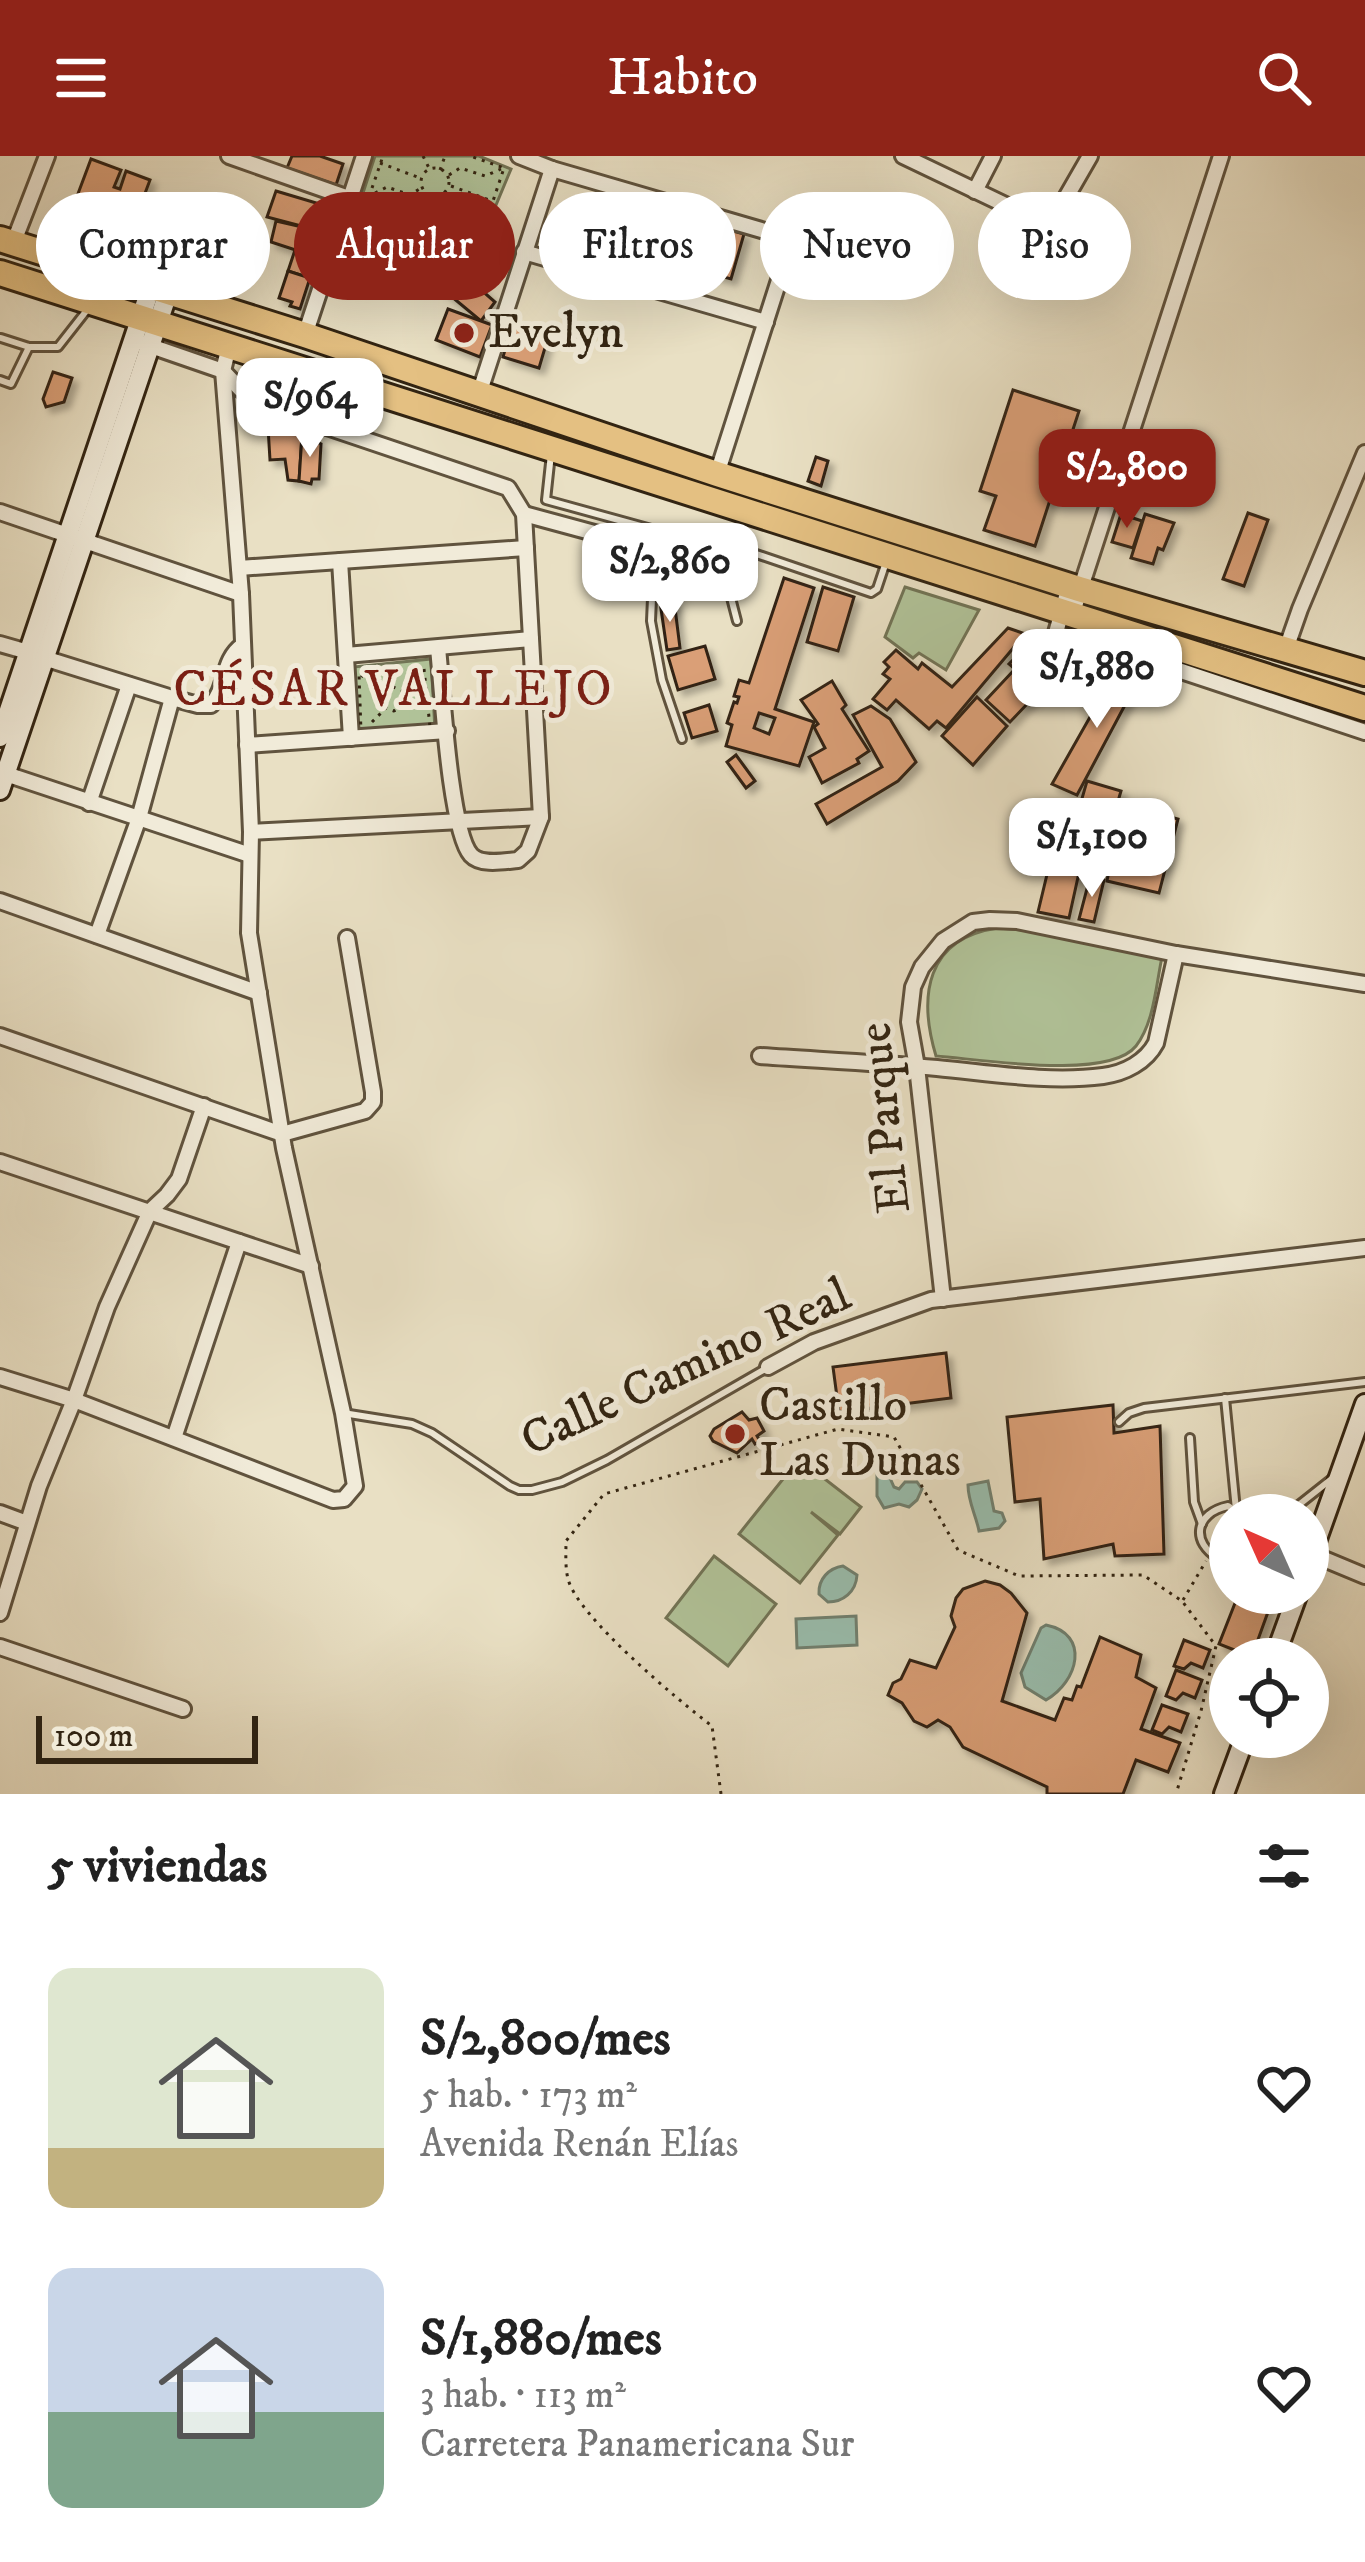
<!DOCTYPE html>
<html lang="es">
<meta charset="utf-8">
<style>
:root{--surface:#fff;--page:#f2f2f2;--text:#222;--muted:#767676;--accent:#8f2418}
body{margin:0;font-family:"IM FELL DW Pica",serif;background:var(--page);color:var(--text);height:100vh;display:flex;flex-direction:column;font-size:45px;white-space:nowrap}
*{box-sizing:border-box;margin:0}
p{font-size:39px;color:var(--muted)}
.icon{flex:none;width:66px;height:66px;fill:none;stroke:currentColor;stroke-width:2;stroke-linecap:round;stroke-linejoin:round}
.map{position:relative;height:1638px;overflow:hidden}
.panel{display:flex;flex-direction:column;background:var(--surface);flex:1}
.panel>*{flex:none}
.banner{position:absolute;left:36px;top:36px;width:1293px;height:108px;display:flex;gap:24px}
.needle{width:78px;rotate:315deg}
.buttons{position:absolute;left:1209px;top:1338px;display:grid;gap:24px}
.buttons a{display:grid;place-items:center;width:120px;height:120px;border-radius:50%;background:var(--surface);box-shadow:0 12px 48px #0002;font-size:60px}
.scale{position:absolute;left:36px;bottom:30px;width:222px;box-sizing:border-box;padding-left:12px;border:6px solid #322412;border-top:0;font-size:33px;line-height:42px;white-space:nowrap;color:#322412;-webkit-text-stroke:9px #f1ebd9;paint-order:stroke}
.price{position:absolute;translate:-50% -102px;padding:0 27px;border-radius:24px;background:#fff;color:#222;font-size:39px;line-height:78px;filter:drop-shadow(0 3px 6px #0008)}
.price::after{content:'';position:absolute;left:50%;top:72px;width:36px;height:27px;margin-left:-18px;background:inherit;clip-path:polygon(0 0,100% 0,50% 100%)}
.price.current{background:var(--accent);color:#fff}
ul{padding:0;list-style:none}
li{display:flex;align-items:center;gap:36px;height:300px;padding:0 48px}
li span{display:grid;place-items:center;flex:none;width:336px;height:240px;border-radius:24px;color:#555}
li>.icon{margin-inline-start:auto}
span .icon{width:144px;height:144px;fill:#fffc;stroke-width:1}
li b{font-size:51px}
h2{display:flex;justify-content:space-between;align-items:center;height:144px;padding:0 48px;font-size:51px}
.tag{padding:0 42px;border-radius:54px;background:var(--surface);box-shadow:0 12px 48px #0002;font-size:42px;line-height:108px}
.tag.current{background:var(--accent);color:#fff}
header{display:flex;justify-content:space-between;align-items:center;height:156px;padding:0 48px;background:var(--accent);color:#fff;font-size:54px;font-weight:600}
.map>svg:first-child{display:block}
.green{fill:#b1c399;stroke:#727456;stroke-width:3}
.water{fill:#99beae;stroke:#708070;stroke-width:3}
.building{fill:#da9f77;stroke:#322412;stroke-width:3;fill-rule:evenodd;filter:url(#shadow)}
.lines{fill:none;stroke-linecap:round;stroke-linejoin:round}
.lane-casing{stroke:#60533e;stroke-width:12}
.street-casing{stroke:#60533e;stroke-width:20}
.secondary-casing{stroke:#322412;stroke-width:24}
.highway-casing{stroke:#322412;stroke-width:30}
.path{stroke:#322412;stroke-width:3;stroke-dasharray:3 6;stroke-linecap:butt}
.lane{stroke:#f1ebd9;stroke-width:6}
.street{stroke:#f1ebd9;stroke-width:14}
.secondary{stroke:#f1ebd9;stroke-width:18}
.highway{stroke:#e4c082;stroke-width:24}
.poi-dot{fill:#8f2418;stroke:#f1ebd9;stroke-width:4.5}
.labels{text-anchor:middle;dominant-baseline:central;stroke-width:10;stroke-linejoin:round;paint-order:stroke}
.poi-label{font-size:48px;fill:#322412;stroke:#f1ebd9;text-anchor:start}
.street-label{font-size:48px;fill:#322412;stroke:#f1ebd9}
.neighbourhood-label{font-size:51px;letter-spacing:3px;fill:#7a1f14;stroke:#f1ebd9}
</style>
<header><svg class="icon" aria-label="menu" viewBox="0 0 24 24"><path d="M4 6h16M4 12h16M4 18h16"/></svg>Habito<svg class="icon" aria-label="search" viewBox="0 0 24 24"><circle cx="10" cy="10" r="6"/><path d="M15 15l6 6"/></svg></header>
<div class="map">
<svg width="1365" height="1638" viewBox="0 0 1365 1638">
<defs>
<filter id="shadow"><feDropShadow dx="5.5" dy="5.5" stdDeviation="3" flood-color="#0004"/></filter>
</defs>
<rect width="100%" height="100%" fill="#e9e0c4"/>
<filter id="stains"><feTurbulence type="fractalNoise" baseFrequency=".00167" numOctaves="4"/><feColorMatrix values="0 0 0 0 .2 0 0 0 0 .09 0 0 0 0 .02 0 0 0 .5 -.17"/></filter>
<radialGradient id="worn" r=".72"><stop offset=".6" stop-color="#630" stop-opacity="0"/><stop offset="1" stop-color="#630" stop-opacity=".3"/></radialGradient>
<!-- green -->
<g class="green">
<polygon points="375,0 479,0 511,13 496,49 472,82 459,75 362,40"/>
<polygon points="905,431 979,454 946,514 919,497 913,502 885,481"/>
<polygon points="431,503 435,574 359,577 353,511"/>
<path d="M998,772L1023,774L1162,801C1156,829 1154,867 1136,890C1108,925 979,903 936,900C918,840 926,782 998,772Z"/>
<polygon points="799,1303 861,1351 840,1378 811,1356 838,1379 800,1427 739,1378"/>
<polygon points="714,1400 776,1448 728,1510 666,1462"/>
</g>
<!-- water -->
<g class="water">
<polygon points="877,1319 890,1322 894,1331 899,1333 905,1326 917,1326 922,1333 917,1344 909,1351 899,1348 884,1352 877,1340"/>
<path d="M988,1325L994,1355L1002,1357L1005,1365L999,1372L979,1375C976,1359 968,1346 968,1329Z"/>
<path d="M843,1410L857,1419C856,1436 843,1446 828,1446L819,1438C818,1423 829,1412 843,1410Z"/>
<polygon points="856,1460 857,1489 797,1492 796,1463"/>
<path d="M1046,1469C1091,1478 1078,1526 1046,1544L1025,1531L1021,1517L1041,1472Z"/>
</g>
<!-- building -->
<g class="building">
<polygon points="292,0 320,0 343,8 336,29 287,12"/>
<polygon points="91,3 121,14 114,31 120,33 126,15 150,24 132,72 110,64 118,43 109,39 101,61 73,51"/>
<polygon points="276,35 333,52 324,76 267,61"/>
<polygon points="276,65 324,76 317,101 271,86"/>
<polygon points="715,70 744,78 731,123 702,115"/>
<polygon points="295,94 317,101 310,122 288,115"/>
<polygon points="455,111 495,146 481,165 440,131"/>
<polygon points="288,115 310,122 300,153 290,150 292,146 279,142"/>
<polygon points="448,153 492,169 480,201 436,184"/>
<polygon points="512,168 550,175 539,212 503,201"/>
<polygon points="53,216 72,222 64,246 46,251 43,243"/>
<polygon points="1013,234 1079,255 1035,390 984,374 996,340 980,335"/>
<polygon points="268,271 302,279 299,325 288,324 285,303 270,304"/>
<polygon points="302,279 321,288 319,323 312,323 311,328 299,325"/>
<polygon points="816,301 828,305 821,330 808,325"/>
<polygon points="1248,357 1268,364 1244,430 1223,423"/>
<polygon points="1121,358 1142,365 1133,392 1112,386"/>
<polygon points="1145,358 1174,367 1163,394 1158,392 1153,408 1131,402"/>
<path d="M784,422L814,432L775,553L814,566L799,610L726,590L732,569L727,567L734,546L737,547L739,541L734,540L739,524L749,527ZM759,557L775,562L769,578L754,572Z"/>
<polygon points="823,431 854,441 838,495 807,486"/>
<polygon points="674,444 680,492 667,494 660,446"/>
<polygon points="1008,472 1037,482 1031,487 1020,484 946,572 937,565 929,573 896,544 887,554 873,543 890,523 883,518 889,511 884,506 896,494 918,513 922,507 952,531"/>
<polygon points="1032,489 1070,502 1055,526 1050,524 1010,566 986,544 1015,513 1009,508 1024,493"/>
<polygon points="705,490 715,523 678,534 668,500"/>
<polygon points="1119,510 1143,521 1136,536 1133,534 1077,639 1052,628"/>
<polygon points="832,525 846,549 842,553 869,595 857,603 859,607 822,627 809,601 825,592 814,571 818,568 801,544"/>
<polygon points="977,541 1007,570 973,609 942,580"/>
<polygon points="709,549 717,575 692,582 684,557"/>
<polygon points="871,550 890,563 916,606 898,625 827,668 816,648 882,611 853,559"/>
<polygon points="736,599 755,625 746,632 727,606"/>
<polygon points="1087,625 1121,635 1100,707 1066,698"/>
<polygon points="1156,657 1178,663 1159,737 1107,725 1111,704 1142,709"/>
<polygon points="1050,706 1080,712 1069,762 1038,756"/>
<polygon points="1090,721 1104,724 1094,766 1079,763"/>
<polygon points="946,1197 951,1242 839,1256 833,1211"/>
<polygon points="1113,1249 1114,1277 1160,1270 1164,1398 1115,1400 1113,1388 1044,1403 1040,1343 1015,1346 1007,1261"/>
<polygon points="742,1256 749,1264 757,1262 764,1275 757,1280 760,1285 755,1288 752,1283 737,1297 713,1285 710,1280 714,1273"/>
<polygon points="985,1425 1000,1429 1011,1437 1027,1457 1002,1545 1055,1564 1064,1542 1072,1544 1077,1530 1081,1531 1100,1481 1141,1499 1136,1521 1156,1532 1141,1573 1180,1587 1168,1616 1136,1604 1123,1638 1047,1638 1047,1631 963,1591 950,1571 938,1564 927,1571 914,1565 902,1547 888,1539 893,1527 901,1523 910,1504 936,1512 955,1471 951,1460 956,1442 963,1433"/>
<polygon points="1239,1437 1260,1437 1273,1442 1251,1503 1240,1503 1242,1497 1219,1488"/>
<polygon points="1184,1484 1210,1494 1203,1512 1191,1507 1184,1513 1174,1510"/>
<polygon points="1176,1514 1202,1524 1195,1542 1183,1537 1176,1544 1166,1540"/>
<polygon points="1162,1549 1188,1558 1181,1576 1169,1571 1162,1578 1152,1574"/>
</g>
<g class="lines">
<defs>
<g id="lane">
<polyline points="1,182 29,191 58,191 87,154"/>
<polyline points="0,224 11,228 29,191"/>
<polyline points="551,298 546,344 655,374 689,375 871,437 877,433 885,409"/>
<polyline points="655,374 651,465 662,524 682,583"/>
<polyline points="692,378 729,434 737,465"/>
<polyline points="1225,1242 1236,1354"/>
<polyline points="343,1257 412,1268 432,1277 510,1330 519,1334 532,1334 562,1326 607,1304 765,1213"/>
<polyline points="1119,1266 1129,1257 1144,1252 1365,1226"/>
<polyline points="1190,1282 1194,1346 1202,1368"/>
<polyline points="1286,1359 1334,1321"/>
<path d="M1230,1401L1219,1403C1190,1386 1195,1357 1228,1350L1241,1359"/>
</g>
<g id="street">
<polyline points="229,0 454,79"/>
<polyline points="519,0 552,13 782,80 789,93 717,318"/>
<polyline points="903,0 1041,66 1052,66 1090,0"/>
<polyline points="975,35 993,0"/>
<polyline points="13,88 47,0"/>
<polyline points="524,96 766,166"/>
<polyline points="305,179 364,0"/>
<path d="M142,187L223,215L240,233L262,249L508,332L524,358L541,661L528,695L518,704C505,705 481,710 471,699C450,676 442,530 438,492"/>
<polyline points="479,238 552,13"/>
<polyline points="0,356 241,438"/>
<polyline points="524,358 609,381"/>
<polyline points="340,405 351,582"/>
<polyline points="239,412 526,392"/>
<polyline points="1069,430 1054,484 1075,490"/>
<polyline points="1072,459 1221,0"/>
<polyline points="1114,480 1145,503 1365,576"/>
<polyline points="0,488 28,496"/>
<polyline points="1286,493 1300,453 1365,297"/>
<polyline points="346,499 531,483"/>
<path d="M44,502L172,542L198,549H211C228,531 221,504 243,489"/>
<polyline points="247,589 447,575"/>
<polyline points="0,616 250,699"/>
<polyline points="89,647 129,529"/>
<polyline points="251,676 541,661"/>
<polyline points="0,745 259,837"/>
<polyline points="97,779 139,662 172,542"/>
<polyline points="0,880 282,978 365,955 373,946 373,936 347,782"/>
<path d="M760,900C819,904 878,907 937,912C991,917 1049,927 1103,920C1125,917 1146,906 1156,887L1176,798"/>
<polyline points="0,1006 311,1110"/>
<polyline points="943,1143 917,911 909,866 913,831 922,811 943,785 973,766 990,764 1017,765 1176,798 1365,828"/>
<polyline points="768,1211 814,1186 931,1144 1365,1092"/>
<polyline points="0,1221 74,1244 333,1344 344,1343 355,1330 343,1257 284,992 249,777 251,676 241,438 223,215 229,190"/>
<polyline points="174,1282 239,1086"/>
<polyline points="0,1357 27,1367"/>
<polyline points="1312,1398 1365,1420"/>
<polyline points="0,1457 39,1330 74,1244 107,1151 150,1055 167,1039 179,1023 204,950"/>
<polyline points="0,1491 183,1553"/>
</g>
<g id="secondary">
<polyline points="0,581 151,131"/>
<polyline points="0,634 168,137"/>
<polyline points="1308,1408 1365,1248"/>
<polyline points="1274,1503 1298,1437"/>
<polyline points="1224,1638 1245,1581"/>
</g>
<g id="highway">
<polyline points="0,83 305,179 717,318 1079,433 1365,517"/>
<polyline points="0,117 1365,552"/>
</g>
</defs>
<!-- lane casing -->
<use href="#lane" class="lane-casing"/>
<!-- street casing -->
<use href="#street" class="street-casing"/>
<!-- secondary casing -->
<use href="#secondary" class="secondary-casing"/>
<!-- highway casing -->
<use href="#highway" class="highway-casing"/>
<!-- path -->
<g class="path">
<polyline points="423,0 429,12"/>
<polyline points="380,7 420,22"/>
<circle cx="435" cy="26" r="14"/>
<polyline points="440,14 445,0"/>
<polyline points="449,19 460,12 485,20 501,13"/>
<polyline points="451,30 492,45"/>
<polyline points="372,32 383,0"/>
<polyline points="375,37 387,31 410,39 421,32"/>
<polyline points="442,40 450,53 470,61 474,74"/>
<polyline points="467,75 472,77 493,45 504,12 470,0"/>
<polygon points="424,513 430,571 361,576 359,518"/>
<polyline points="361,519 382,535"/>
<polyline points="404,534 422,515"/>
<polyline points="372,566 386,552 394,555 402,551 406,541 403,535 393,531 384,536 382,542 386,552"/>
<polyline points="1183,1444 1206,1405"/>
<path d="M721,1638L712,1570C679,1545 577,1460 568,1423C565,1411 566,1397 566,1385L604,1338L838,1273L894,1281L958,1394L1019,1420L1143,1419L1182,1445L1216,1490L1201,1555L1176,1638"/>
</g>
<!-- lane -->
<use href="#lane" class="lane"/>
<!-- street -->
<use href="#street" class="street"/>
<!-- secondary -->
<use href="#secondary" class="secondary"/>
<!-- highway -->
<use href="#highway" class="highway"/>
</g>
<!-- markers -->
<g class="poi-dot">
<circle cx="464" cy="177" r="12"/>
<circle cx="735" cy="1278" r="12"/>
</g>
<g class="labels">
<!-- poi labels -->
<g class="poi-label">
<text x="488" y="177">Evelyn</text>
<text x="759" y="1250">Castillo<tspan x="759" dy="55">Las Dunas</tspan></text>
</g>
<!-- street labels -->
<g class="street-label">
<text transform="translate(885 962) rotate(-96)">El Parque</text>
<text transform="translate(686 1212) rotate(-25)">Calle Camino Real</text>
</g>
<!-- neighbourhood labels -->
<g class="neighbourhood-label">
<text x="394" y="534">CÉSAR VALLEJO</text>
</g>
</g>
<rect width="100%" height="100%" filter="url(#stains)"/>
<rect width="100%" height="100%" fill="url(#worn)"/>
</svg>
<div class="buttons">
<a><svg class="needle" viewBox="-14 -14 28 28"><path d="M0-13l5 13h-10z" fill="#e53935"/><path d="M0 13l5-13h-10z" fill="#767676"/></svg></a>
<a><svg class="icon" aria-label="locate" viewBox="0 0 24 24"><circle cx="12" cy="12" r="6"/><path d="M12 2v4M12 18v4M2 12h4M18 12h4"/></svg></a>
</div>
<div class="scale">100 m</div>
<b class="price" style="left:310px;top:304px">S/964</b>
<b class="price current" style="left:1127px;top:375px">S/2,800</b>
<b class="price" style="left:670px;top:469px">S/2,860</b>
<b class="price" style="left:1097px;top:575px">S/1,880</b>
<b class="price" style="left:1092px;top:744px">S/1,100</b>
<div class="banner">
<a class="tag">Comprar</a>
<a class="tag current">Alquilar</a>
<a class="tag">Filtros</a>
<a class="tag">Nuevo</a>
<a class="tag">Piso</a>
</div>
</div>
<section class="panel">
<h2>5 viviendas<svg class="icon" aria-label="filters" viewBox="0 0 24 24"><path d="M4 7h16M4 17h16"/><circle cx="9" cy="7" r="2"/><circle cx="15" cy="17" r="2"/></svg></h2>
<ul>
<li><span style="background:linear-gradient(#dfe7d0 75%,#c2b280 0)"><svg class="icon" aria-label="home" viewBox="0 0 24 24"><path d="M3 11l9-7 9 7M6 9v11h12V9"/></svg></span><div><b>S/2,800/mes</b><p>5 hab. · 173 m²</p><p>Avenida Renán Elías</p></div><svg class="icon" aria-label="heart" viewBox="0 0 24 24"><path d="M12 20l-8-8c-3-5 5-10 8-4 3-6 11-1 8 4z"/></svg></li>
<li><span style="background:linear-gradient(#c9d6e8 60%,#7fa58c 0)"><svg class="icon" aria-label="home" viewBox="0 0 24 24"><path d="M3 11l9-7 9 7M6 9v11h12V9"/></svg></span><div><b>S/1,880/mes</b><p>3 hab. · 113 m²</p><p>Carretera Panamericana Sur</p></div><svg class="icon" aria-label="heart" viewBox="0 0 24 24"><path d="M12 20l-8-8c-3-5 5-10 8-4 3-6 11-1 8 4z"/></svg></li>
</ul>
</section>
